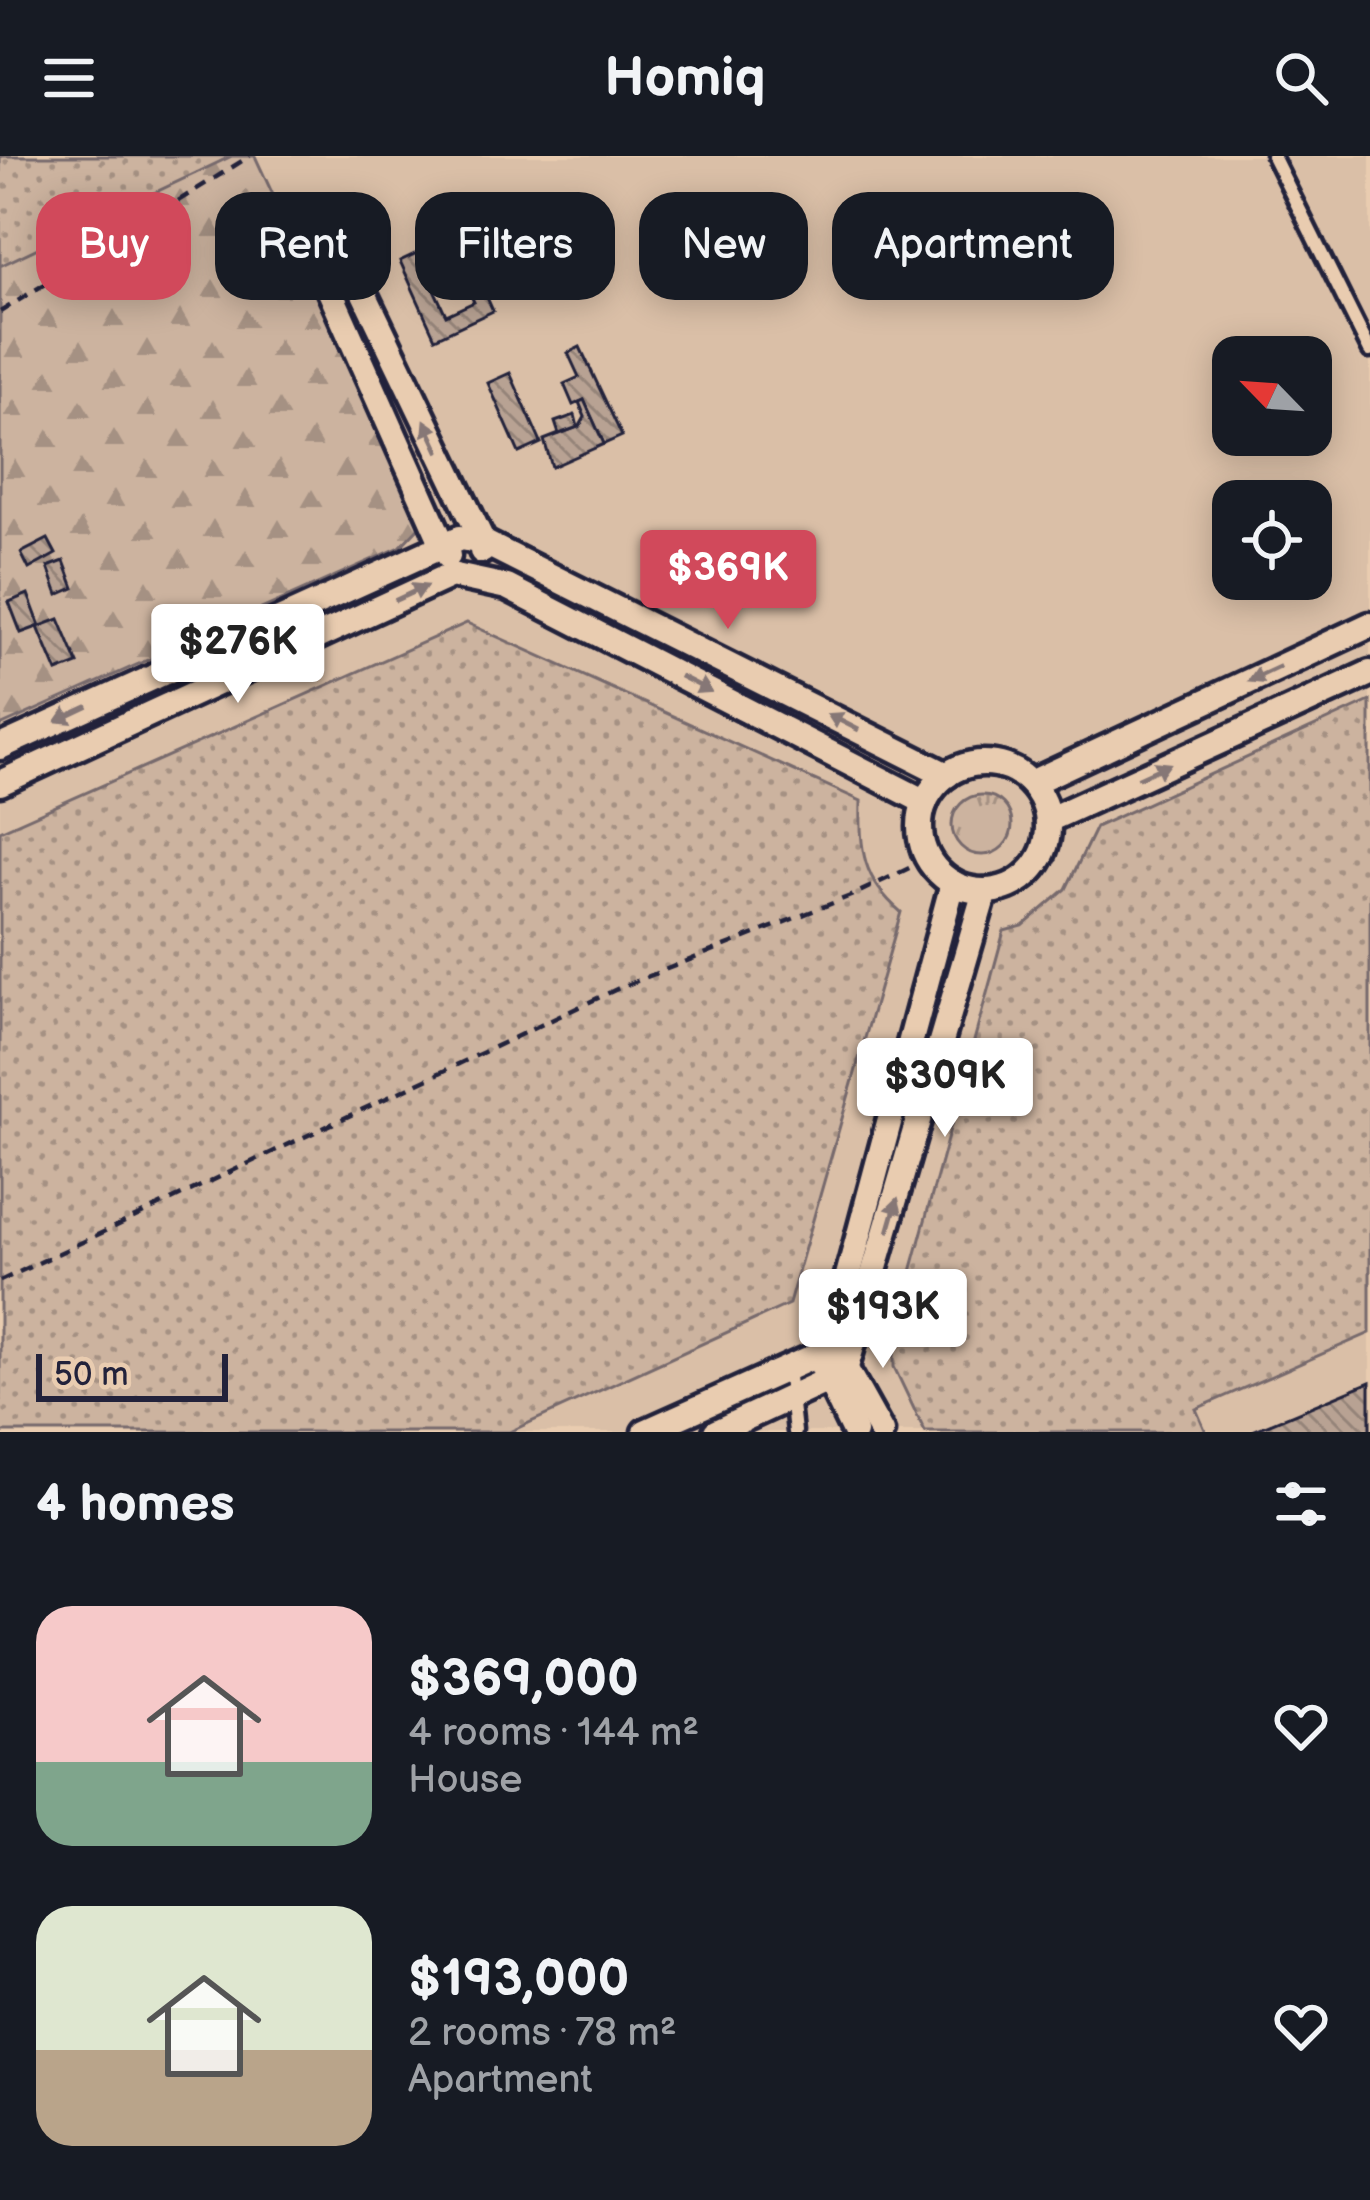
<!DOCTYPE html>
<meta charset="utf-8">
<style>
:root{--surface:#171b24;--page:#20242c;--text:#f1f3f6;--muted:#9ea1a6;--accent:#d1495b}
body{margin:0;font-family:"Balsamiq Sans",sans-serif;background:var(--page);color:var(--text);height:100vh;display:flex;flex-direction:column;font-size:45px;white-space:nowrap}
*{box-sizing:border-box;margin:0}
p{font-size:39px;color:var(--muted)}
.icon{flex:none;width:66px;height:66px;fill:none;stroke:currentColor;stroke-width:2;stroke-linecap:round;stroke-linejoin:round}
.map{position:relative;height:1276px;overflow:hidden}
.drawer{display:flex;flex-direction:column;background:var(--surface);flex:1}
.drawer>*{flex:none}
.guide{position:absolute;left:36px;top:36px;width:1299px;height:108px;display:flex;gap:24px}
.needle{width:78px;rotate:295deg}
.fabs{position:absolute;left:1212px;top:180px;display:grid;gap:24px}
.fabs a{display:grid;place-items:center;width:120px;height:120px;border-radius:24px;background:var(--surface);box-shadow:0 6px 30px #0003;font-size:60px}
.scale{position:absolute;left:36px;bottom:30px;width:192px;box-sizing:border-box;padding-left:12px;border:6px solid #22223b;border-top:0;font-size:33px;line-height:42px;white-space:nowrap;color:#22223b;-webkit-text-stroke:9px #e9ccb0;paint-order:stroke}
.price{position:absolute;translate:-50% -102px;padding:0 27px;border-radius:12px;background:#fff;color:#222;font-size:39px;line-height:78px;filter:drop-shadow(0 3px 6px #0008)}
.price::after{content:'';position:absolute;left:50%;top:72px;width:36px;height:27px;margin-left:-18px;background:inherit;clip-path:polygon(0 0,100% 0,50% 100%)}
.price.on{background:var(--accent);color:#fff}
ul{padding:0;list-style:none}
li{display:flex;align-items:center;gap:36px;height:300px;padding:0 36px}
li span{display:grid;place-items:center;flex:none;width:336px;height:240px;border-radius:36px;color:#555}
li>.icon{margin-inline-start:auto}
span .icon{width:144px;height:144px;fill:#fffc;stroke-width:1}
li b{font-size:51px}
h2{display:flex;justify-content:space-between;align-items:center;height:144px;padding:0 36px;font-size:51px}
.chip{padding:0 42px;border-radius:36px;background:var(--surface);box-shadow:0 6px 30px #0003;font-size:42px;line-height:108px}
.chip.on{background:var(--accent);color:#fff}
header{display:flex;justify-content:space-between;align-items:center;height:156px;padding:0 36px;background:var(--surface);font-size:54px;font-weight:700}
.map>svg:first-child{display:block}
.built{fill:#dabfa7;fill-rule:evenodd}
.grass{fill:url(#grass-dots);stroke:#776a6d;stroke-width:3}
.forest{fill:url(#forest-firs);stroke:#776a6d;stroke-width:3}
.park{fill:url(#park-tufts);stroke:#776a6d;stroke-width:3}
.building{fill:url(#building-back-hatch);stroke:#22223b;stroke-width:3}
.lines{fill:none;stroke-linecap:round;stroke-linejoin:round}
.lane-casing{stroke:#22223b;stroke-width:21}
.street-casing{stroke:#22223b;stroke-width:33}
.path{stroke:#22223b;stroke-width:4.5;stroke-dasharray:12 9;stroke-linecap:butt}
.lane{stroke:#e9ccb0;stroke-width:12}
.street{stroke:#e9ccb0;stroke-width:24}
.oneway{fill:#867776}
</style>
<header><svg class="icon" aria-label="menu" viewBox="0 0 24 24"><path d="M4 6h16M4 12h16M4 18h16"/></svg>Homiq<svg class="icon" aria-label="search" viewBox="0 0 24 24"><circle cx="10" cy="10" r="6"/><path d="M15 15l6 6"/></svg></header>
<div class="map">
<svg width="1370" height="1276" viewBox="0 0 1370 1276">
<defs>
<pattern id="grass-dots" width="8" height="8" patternUnits="userSpaceOnUse" patternTransform="scale(3)"><rect width="8" height="8" fill="#ccb39f"/><path d="M2 2h.1M6 6h.1" fill="none" stroke="#a59183" stroke-width="1.8" stroke-linecap="round"/></pattern>
<pattern id="forest-firs" width="22" height="20" patternUnits="userSpaceOnUse" patternTransform="scale(3)"><rect width="22" height="20" fill="#ccb39f"/><path d="M5 1l3.5 6h-7zM16 11l3.5 6h-7z" fill="#a59183"/></pattern>
<pattern id="park-tufts" width="24" height="20" patternUnits="userSpaceOnUse" patternTransform="scale(3)"><rect width="24" height="20" fill="#ccb39f"/><path d="M3 7l-1-3M5 7V3M7 7l1-3M15 17l-1-3M17 17v-4M19 17l1-3" fill="none" stroke="#a59183"/></pattern>
<pattern id="building-back-hatch" width="6" height="6" patternUnits="userSpaceOnUse" patternTransform="scale(3)"><rect width="6" height="6" fill="#b8a293"/><path d="M-1 5l2 2M0 0l6 6M5-1l2 2" fill="none" stroke="#958479"/></pattern>
</defs>
<rect width="100%" height="100%" fill="#e9ccb0"/>
<filter id="ink" filterUnits="userSpaceOnUse"><feTurbulence type="fractalNoise" baseFrequency=".00833" numOctaves="2"/><feDisplacementMap in="SourceGraphic" scale="24" xChannelSelector="R" yChannelSelector="G"/><feConvolveMatrix kernelMatrix="1 2 1 2 8 2 1 2 1" color-interpolation-filters="sRGB"/></filter>
<g filter="url(#ink)">
<!-- built -->
<path class="built" d="M0,0H1370V1276H0ZM1233,201H1311V279H1233ZM1233,345H1311V423H1233Z"/>
<!-- grass -->
<g class="grass">
<polygon points="0,0 237,0 0,151"/>
<path d="M467,467L861,645C860,694 862,723 901,756L789,1148L509,1276H0V675Z"/>
<polygon points="1370,545 1370,1177 1196,1253 1206,1276 925,1276 894,1211 894,1178 1004,775 1023,770 1066,733 1096,671"/>
</g>
<!-- forest -->
<polygon class="forest" points="232,0 255,0 419,354 418,372 400,391 0,570 0,110"/>
<!-- park -->
<circle class="park" cx="982" cy="669" r="30"/>
<!-- building -->
<g class="building">
<polygon points="458,77 493,155 435,182 400,105 417,97 446,159 474,146 445,83"/>
<polygon points="580,191 622,280 604,288 584,244 573,249 564,228 579,221 568,197"/>
<polygon points="510,217 541,287 519,297 488,227"/>
<polygon points="584,244 604,288 552,311 544,284 580,270 585,261 579,246"/>
<polygon points="575,259 578,271 559,278 555,266"/>
<polygon points="48,383 56,398 29,413 21,397"/>
<polygon points="64,405 74,432 58,439 48,411"/>
<polygon points="28,438 40,470 21,477 9,446"/>
<polygon points="59,463 78,508 57,516 38,471"/>
<polygon points="1370,1226 1370,1276 1253,1275"/>
</g>
<g class="lines">
<defs>
<g id="lane">
<polyline points="1273,0 1370,195"/>
<polyline points="788,1212 795,1276"/>
</g>
<g id="street">
<polyline points="448,400 309,88 335,77 483,386 482,395"/>
<polyline points="0,591 460,382 483,386 947,619"/>
<circle cx="984" cy="671" r="64"/>
<polyline points="0,627 451,419 507,431 925,646"/>
<polyline points="1031,627 1370,469"/>
<polyline points="1048,664 1370,517"/>
<polyline points="838,1199 881,1276"/>
<polyline points="823,1212 854,1276"/>
<polyline points="645,1276 815,1200 830,1187 953,727"/>
<polyline points="716,1276 830,1223 846,1211 985,735"/>
</g>
</defs>
<!-- lane casing -->
<use href="#lane" class="lane-casing"/>
<!-- street casing -->
<use href="#street" class="street-casing"/>
<!-- path -->
<g class="path">
<polyline points="0,156 250,0"/>
<polyline points="0,1125 619,832 853,739 928,703"/>
</g>
<!-- lane -->
<use href="#lane" class="lane"/>
<!-- street -->
<use href="#street" class="street"/>
</g>
<!-- one-way arrows -->
<defs><path id="oneway-solid" d="M-6-.8H1V-3.2L6.5 0L1 3.2V.8H-6Z" transform="scale(3)"/></defs>
<g class="oneway">
<use href="#oneway-solid" transform="translate(432 280) rotate(-115)"/>
<use href="#oneway-solid" transform="translate(411 437) rotate(-25)"/>
<use href="#oneway-solid" transform="translate(1264 518) rotate(155)"/>
<use href="#oneway-solid" transform="translate(696 528) rotate(27)"/>
<use href="#oneway-solid" transform="translate(72 558) rotate(155)"/>
<use href="#oneway-solid" transform="translate(843 566) rotate(-153)"/>
<use href="#oneway-solid" transform="translate(1154 615) rotate(-24)"/>
<use href="#oneway-solid" transform="translate(893 1059) rotate(-74)"/>
</g>
</g>
</svg>
<div class="fabs">
<a><svg class="needle" viewBox="-14 -14 28 28"><path d="M0-13l5 13h-10z" fill="#e53935"/><path d="M0 13l5-13h-10z" fill="#9ea1a6"/></svg></a>
<a><svg class="icon" aria-label="locate" viewBox="0 0 24 24"><circle cx="12" cy="12" r="6"/><path d="M12 2v4M12 18v4M2 12h4M18 12h4"/></svg></a>
</div>
<div class="scale">50 m</div>
<b class="price on" style="left:728px;top:476px">$369K</b>
<b class="price" style="left:238px;top:550px">$276K</b>
<b class="price" style="left:945px;top:984px">$309K</b>
<b class="price" style="left:883px;top:1215px">$193K</b>
<div class="guide">
<a class="chip on">Buy</a>
<a class="chip">Rent</a>
<a class="chip">Filters</a>
<a class="chip">New</a>
<a class="chip">Apartment</a>
</div>
</div>
<section class="drawer">
<h2>4 homes<svg class="icon" aria-label="filters" viewBox="0 0 24 24"><path d="M4 7h16M4 17h16"/><circle cx="9" cy="7" r="2"/><circle cx="15" cy="17" r="2"/></svg></h2>
<ul>
<li><span style="background:linear-gradient(#f6c9c9 65%,#7fa58c 0)"><svg class="icon" aria-label="home" viewBox="0 0 24 24"><path d="M3 11l9-7 9 7M6 9v11h12V9"/></svg></span><div><b>$369,000</b><p>4 rooms · 144 m²</p><p>House</p></div><svg class="icon" aria-label="heart" viewBox="0 0 24 24"><path d="M12 20l-8-8c-3-5 5-10 8-4 3-6 11-1 8 4z"/></svg></li>
<li><span style="background:linear-gradient(#dfe7d0 60%,#b9a48a 0)"><svg class="icon" aria-label="home" viewBox="0 0 24 24"><path d="M3 11l9-7 9 7M6 9v11h12V9"/></svg></span><div><b>$193,000</b><p>2 rooms · 78 m²</p><p>Apartment</p></div><svg class="icon" aria-label="heart" viewBox="0 0 24 24"><path d="M12 20l-8-8c-3-5 5-10 8-4 3-6 11-1 8 4z"/></svg></li>
</ul>
</section>
